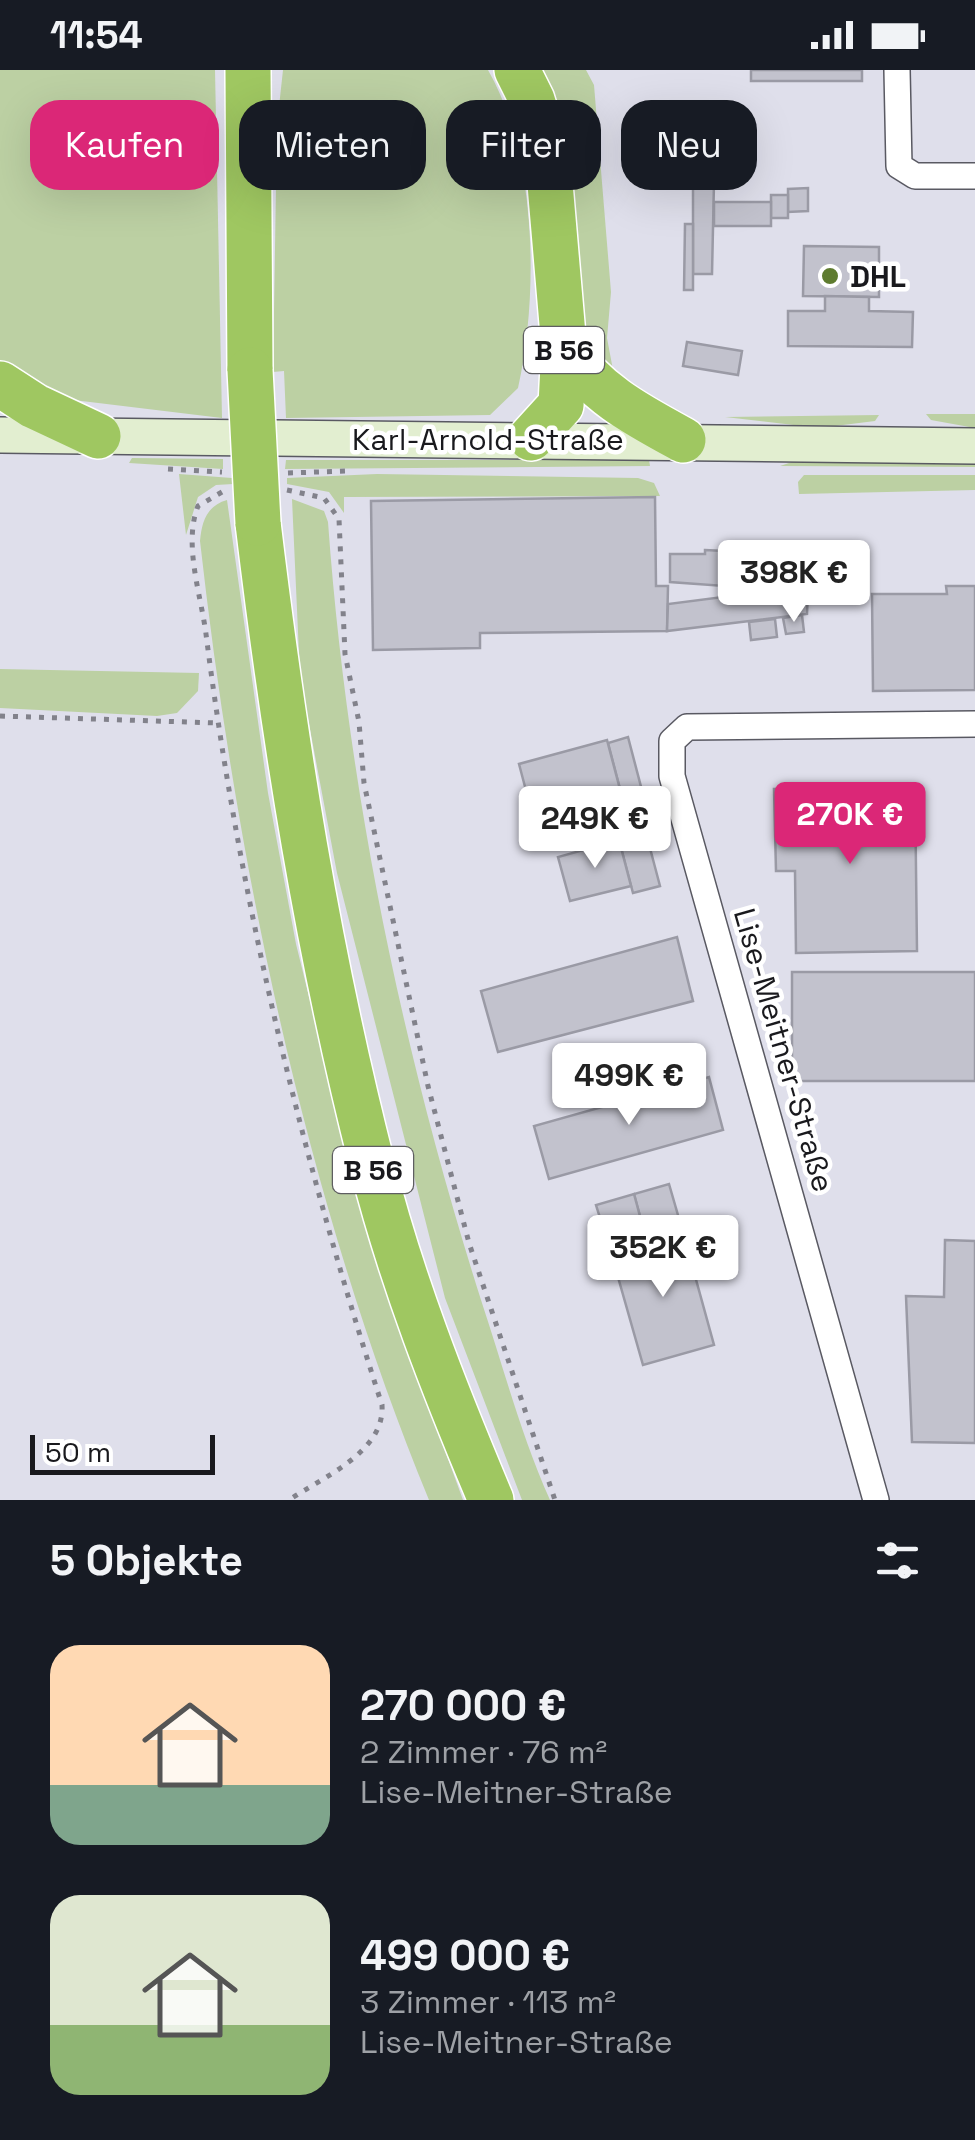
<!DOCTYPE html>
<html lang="de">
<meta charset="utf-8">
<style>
:root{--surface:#171b24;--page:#242831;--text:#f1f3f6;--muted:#9ea1a6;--accent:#db2777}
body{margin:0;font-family:"Space Grotesk",sans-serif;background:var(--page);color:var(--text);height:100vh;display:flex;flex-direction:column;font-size:38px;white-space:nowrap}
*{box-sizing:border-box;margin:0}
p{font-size:32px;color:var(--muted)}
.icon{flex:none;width:55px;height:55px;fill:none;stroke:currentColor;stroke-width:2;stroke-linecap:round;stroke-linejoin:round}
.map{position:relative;height:1430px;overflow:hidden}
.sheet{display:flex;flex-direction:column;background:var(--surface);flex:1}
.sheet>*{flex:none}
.guide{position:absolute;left:30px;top:30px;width:915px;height:90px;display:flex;gap:20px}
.scale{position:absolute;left:30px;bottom:25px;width:185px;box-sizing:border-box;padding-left:10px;border:5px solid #19191d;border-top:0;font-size:28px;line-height:35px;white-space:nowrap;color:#19191d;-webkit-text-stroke:8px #fff;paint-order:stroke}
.price{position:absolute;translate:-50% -85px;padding:0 22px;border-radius:10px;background:#fff;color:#222;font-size:32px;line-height:65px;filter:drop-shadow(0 2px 5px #0008)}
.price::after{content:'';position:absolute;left:50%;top:60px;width:30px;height:22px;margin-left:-15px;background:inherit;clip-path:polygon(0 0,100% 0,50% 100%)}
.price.selected{background:var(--accent);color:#fff}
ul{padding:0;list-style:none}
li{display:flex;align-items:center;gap:30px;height:250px;padding:0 50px}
li span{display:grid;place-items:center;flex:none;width:280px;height:200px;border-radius:30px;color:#555}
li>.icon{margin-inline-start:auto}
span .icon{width:120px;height:120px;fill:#fffc;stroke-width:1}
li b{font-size:42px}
h2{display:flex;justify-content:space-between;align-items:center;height:120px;padding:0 50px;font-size:42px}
.pill{padding:0 35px;border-radius:30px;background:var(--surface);box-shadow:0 10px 40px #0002;font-size:35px;line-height:90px}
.pill.selected{background:var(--accent);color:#fff}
.status{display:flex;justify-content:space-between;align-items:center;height:70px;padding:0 50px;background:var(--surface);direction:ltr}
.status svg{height:28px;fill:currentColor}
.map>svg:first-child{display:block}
.green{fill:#bcd0a3}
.building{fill:#c2c2cd;stroke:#9a9aa5;stroke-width:2.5}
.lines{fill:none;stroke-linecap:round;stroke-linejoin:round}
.street-casing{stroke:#595962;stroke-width:28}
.secondary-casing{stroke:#595962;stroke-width:38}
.highway-casing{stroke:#fff;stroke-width:48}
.path{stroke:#82828b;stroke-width:5;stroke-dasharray:5 8;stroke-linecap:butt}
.street{stroke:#fff;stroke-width:25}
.secondary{stroke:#e2eed0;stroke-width:35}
.highway{stroke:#9fc761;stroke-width:45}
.highway-bridge-casing{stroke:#fff;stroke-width:48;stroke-linecap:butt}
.highway-bridge{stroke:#9fc761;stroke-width:45}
.poi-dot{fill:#5e7b2f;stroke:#fff;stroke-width:4}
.labels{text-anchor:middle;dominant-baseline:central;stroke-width:9;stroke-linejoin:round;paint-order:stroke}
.shield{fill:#fff;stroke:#5e5e61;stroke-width:2.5}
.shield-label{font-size:28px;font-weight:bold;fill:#19191d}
.poi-label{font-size:30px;font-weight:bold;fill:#19191d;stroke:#fff;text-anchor:start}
.street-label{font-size:30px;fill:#19191d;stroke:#fff}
</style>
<div class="status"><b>11:54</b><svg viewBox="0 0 49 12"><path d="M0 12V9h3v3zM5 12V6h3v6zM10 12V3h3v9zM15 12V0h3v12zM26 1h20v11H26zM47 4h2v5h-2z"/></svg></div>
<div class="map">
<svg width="975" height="1430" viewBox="0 0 975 1430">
<rect width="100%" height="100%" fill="#dfdfeb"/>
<!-- green -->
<g class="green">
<polygon points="0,0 215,0 222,348 57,328 0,302"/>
<path d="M283,0H488C537,85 539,224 518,318L490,345L286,348L284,301L273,302L277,55Z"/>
<polygon points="541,0 586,0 594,15 611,222 607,268 613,300 590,300"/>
<polygon points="926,344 975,344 975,358 931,350"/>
<polygon points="879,345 875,351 819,358 725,347"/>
<polygon points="132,388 223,389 223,399 129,393"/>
<polygon points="286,390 649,390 650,396 285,399"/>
<polygon points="795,391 975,391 975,397 780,396"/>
<polygon points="179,404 232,408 233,414 216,415 198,427 186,465"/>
<polygon points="377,404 638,408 654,413 660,426 344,427 344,443 329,422 287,414 287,408"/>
<polygon points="804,405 975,405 975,420 799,424 798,412"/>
<path d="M292,429L324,441L328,452C347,715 401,978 481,1230C503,1296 521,1365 550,1430H522L445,1228L337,803L300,606Z"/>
<path d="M227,430L268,723L296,874L336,1036L416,1301L463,1430H429C306,1132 236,791 200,471C202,452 206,436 227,430Z"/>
<polygon points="0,599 199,603 198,621 177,643 157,646 0,638"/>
</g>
<!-- building -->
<g class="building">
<rect x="751" y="0" width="111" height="11"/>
<polygon points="693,112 714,112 712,204 693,204"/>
<polygon points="808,118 808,141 788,142 788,119"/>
<rect x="771" y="125" width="17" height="23"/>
<rect x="714" y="132" width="57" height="24"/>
<polygon points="685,154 693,154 693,220 684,220"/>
<polygon points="804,176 879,177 879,227 803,226"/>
<polygon points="825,226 869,227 869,241 913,242 912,277 788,276 788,241 825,241"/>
<polygon points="687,272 742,281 738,305 683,296"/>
<polygon points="655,427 656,516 668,516 667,561 480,563 480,578 373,580 371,431"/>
<polygon points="705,480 724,481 724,516 670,512 670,484 705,484"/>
<polygon points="946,516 975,516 975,620 873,621 872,524 947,524"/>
<polygon points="778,520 808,521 807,544 667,561 668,534"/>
<polygon points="802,545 804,562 786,564 783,548"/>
<polygon points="775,549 777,567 751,570 749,552"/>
<polygon points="628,667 645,732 625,738 608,673"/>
<polygon points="607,670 626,742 538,766 519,694"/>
<polygon points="915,717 917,881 796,883 795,801 776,801 774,719"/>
<polygon points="646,763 660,816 633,823 619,770"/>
<polygon points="619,770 631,816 570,831 558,787"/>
<polygon points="677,867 693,931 498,982 481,921"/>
<rect x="792" y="902" width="183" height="109"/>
<polygon points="709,1007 723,1060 549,1109 534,1056"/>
<polygon points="669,1114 684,1166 648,1176 634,1124"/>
<polygon points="634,1124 648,1176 612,1186 596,1135"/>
<polygon points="684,1166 714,1275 643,1295 612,1186"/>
<polygon points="945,1170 975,1171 975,1373 912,1372 906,1226 944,1227"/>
</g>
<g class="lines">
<defs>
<g id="street">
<polyline points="897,0 899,96 915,106 975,106"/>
<polyline points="876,1430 672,706 672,671 687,657 975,654"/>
</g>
<polyline id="secondary" points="0,365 975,376"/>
<g id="highway">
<polyline points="248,0 250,300"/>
<polyline points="517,0 532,30 547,79 564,277 561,335 531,368"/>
<path d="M564,277C595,323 635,344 683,370"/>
<polyline points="0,314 34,336 98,366"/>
<path d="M258,453C284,669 318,883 372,1094C401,1209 445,1321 491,1430"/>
</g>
</defs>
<!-- street casing -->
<use href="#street" class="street-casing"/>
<!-- secondary casing -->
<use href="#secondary" class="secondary-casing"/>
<!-- highway casing -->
<use href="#highway" class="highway-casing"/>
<!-- path -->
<g class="path">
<polyline points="168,399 222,402"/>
<polyline points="288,403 347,401"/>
<polyline points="287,420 324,428 339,449 345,584 359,652 364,713 428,1016 469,1173 555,1430"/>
<path d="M222,422L198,436C183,474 201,525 206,564C239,826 301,1085 382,1335C385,1382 323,1407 289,1430"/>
<polyline points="0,646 217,653"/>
</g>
<!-- street -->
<use href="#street" class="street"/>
<!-- secondary -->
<use href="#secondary" class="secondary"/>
<!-- highway -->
<use href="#highway" class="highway"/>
<defs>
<polyline id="highway-bridge" points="250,300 258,453"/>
</defs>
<!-- highway-bridge casing -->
<use href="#highway-bridge" class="highway-bridge-casing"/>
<!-- highway-bridge -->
<use href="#highway-bridge" class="highway-bridge"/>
</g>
<!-- markers -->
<circle class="poi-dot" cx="830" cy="206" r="10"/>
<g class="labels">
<!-- shield labels -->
<g class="shield">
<rect x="524" y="257" width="80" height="46" rx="8"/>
<rect x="333" y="1077" width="80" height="46" rx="8"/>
</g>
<g class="shield-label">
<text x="564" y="280">B 56</text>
<text x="373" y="1100">B 56</text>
</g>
<!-- poi labels -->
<g class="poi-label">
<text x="850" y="206">DHL</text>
</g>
<!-- street labels -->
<g class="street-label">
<text x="488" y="369">Karl-Arnold-Straße</text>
<text transform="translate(784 980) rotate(74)">Lise-Meitner-Straße</text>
</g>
</g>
</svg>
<div class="scale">50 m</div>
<b class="price" style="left:794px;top:555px">398K €</b>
<b class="price selected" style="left:850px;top:797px">270K €</b>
<b class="price" style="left:595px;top:801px">249K €</b>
<b class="price" style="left:629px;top:1058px">499K €</b>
<b class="price" style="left:663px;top:1230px">352K €</b>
<div class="guide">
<a class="pill selected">Kaufen</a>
<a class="pill">Mieten</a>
<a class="pill">Filter</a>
<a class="pill">Neu</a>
</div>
</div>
<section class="sheet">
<h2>5 Objekte<svg class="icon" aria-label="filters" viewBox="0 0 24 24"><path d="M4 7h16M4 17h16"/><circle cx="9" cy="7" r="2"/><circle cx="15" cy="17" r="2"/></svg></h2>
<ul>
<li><span style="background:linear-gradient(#ffd9b3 70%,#7fa58c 0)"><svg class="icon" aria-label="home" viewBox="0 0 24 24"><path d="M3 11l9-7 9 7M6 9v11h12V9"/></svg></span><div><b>270 000 €</b><p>2 Zimmer · 76 m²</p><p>Lise-Meitner-Straße</p></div></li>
<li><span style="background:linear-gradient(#dfe7d0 65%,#8fb573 0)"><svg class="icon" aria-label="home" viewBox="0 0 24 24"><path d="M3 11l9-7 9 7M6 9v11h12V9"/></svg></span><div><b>499 000 €</b><p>3 Zimmer · 113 m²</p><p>Lise-Meitner-Straße</p></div></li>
</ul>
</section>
